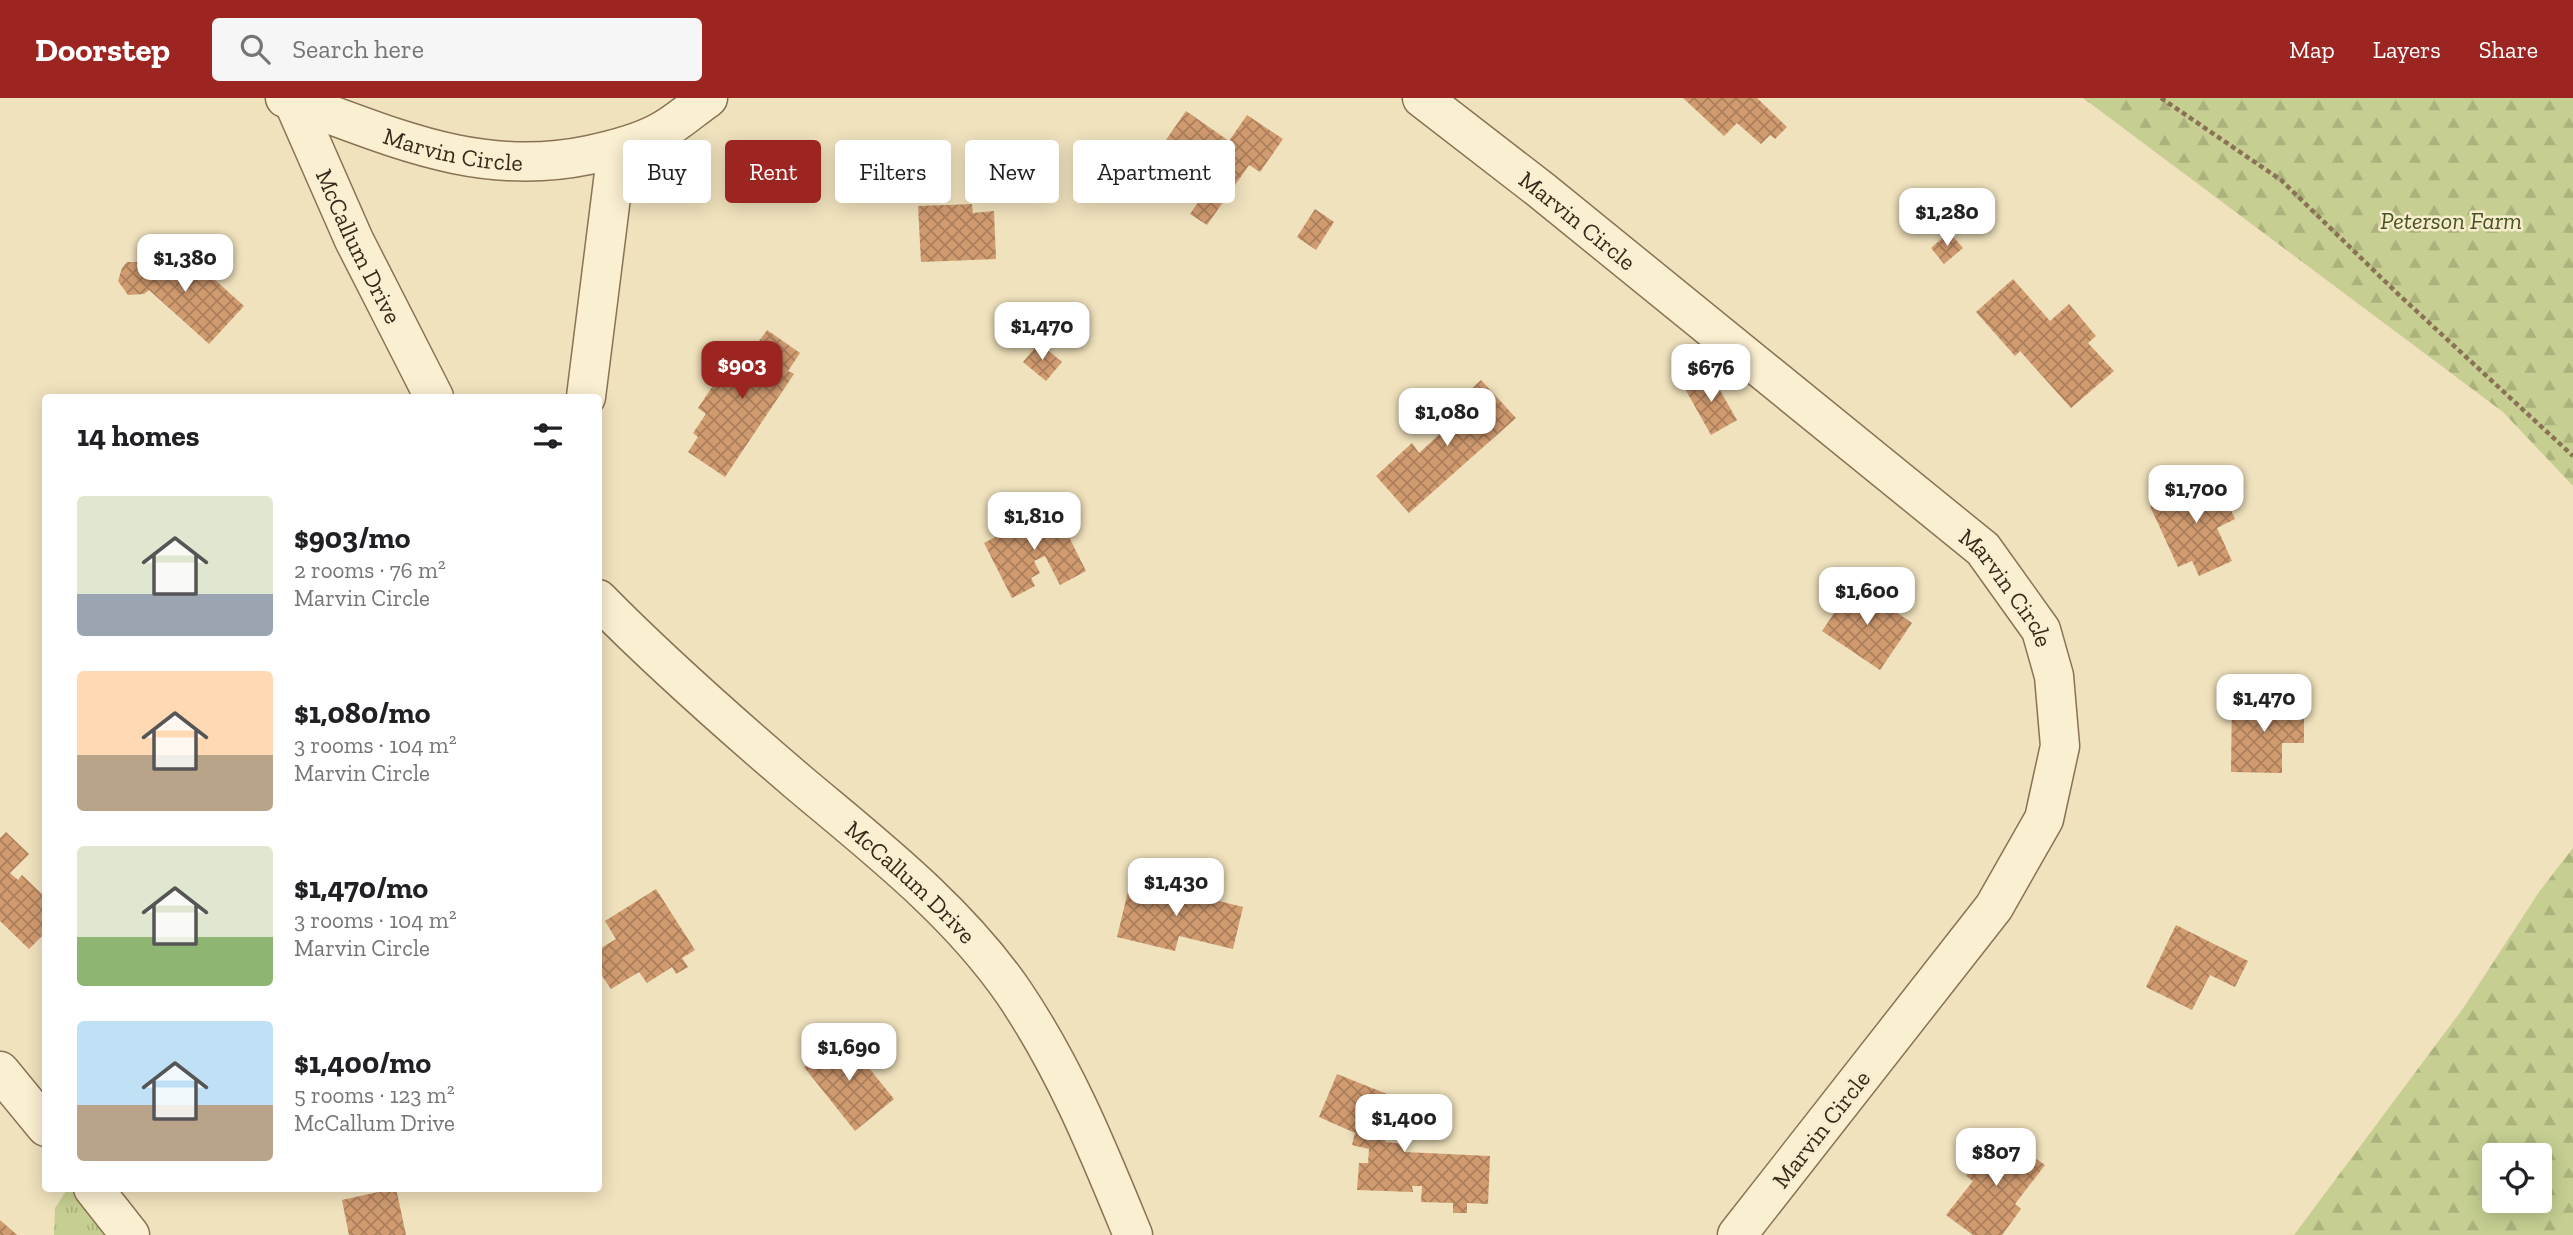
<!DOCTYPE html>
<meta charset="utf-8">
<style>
:root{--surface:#fff;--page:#f6f6f6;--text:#202124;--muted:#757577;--accent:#9c2421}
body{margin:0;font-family:"Zilla Slab",serif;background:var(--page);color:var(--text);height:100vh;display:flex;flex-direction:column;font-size:26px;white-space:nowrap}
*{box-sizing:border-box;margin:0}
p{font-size:23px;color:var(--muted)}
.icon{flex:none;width:38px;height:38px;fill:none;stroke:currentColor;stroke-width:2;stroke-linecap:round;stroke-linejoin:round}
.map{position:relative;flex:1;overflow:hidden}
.side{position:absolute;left:42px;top:296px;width:560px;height:798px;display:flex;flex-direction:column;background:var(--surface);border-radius:7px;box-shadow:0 4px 18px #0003}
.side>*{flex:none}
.banner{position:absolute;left:623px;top:42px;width:665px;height:63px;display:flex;gap:14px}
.tools{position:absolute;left:2482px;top:1045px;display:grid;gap:14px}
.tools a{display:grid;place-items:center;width:70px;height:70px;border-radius:7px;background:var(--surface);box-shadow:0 4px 18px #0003;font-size:35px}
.price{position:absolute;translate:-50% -60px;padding:0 16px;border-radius:14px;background:#fff;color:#222;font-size:23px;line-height:46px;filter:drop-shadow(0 2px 4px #0008)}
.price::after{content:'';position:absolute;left:50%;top:42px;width:21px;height:16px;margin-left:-10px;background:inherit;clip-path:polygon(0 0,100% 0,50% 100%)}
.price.current{background:var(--accent);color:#fff}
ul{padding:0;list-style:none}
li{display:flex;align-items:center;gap:21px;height:175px;padding:0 35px}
li span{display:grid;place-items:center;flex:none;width:196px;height:140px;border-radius:7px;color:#555}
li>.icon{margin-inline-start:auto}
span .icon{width:84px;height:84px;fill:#fffc;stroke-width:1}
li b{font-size:30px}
h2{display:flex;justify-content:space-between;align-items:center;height:84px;padding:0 35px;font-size:30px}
.pill{padding:0 24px;border-radius:7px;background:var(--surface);box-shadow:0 4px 18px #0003;font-size:24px;line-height:63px}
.pill.current{background:var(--accent);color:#fff}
header{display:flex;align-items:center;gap:42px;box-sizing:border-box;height:98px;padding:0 35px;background:var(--accent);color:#fff}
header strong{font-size:33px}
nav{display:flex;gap:38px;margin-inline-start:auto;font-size:24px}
.search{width:490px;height:63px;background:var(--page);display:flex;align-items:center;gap:18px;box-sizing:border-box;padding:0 24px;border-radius:7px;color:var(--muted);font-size:26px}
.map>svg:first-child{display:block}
.grass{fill:url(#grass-tufts)}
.forest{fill:url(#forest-firs);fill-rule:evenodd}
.building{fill:url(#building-cross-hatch)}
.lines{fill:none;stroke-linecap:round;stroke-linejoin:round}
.minor-casing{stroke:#897255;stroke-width:41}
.path{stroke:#897255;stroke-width:4.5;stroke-dasharray:5 3.5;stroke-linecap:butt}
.minor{stroke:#fbefd1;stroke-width:38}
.labels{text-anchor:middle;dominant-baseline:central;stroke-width:5;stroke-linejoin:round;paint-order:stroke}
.street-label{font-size:24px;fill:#382a1b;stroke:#f7eccd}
.park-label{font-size:24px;font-style:italic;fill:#465520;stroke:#f7eccd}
</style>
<header>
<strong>Doorstep</strong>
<div class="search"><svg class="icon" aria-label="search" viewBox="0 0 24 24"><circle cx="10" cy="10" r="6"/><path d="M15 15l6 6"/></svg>Search here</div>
<nav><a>Map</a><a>Layers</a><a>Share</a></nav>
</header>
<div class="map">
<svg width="2573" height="1137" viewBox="0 0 2573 1137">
<defs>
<pattern id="grass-tufts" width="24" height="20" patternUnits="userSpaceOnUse" patternTransform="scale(1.75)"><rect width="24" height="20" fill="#c6cf91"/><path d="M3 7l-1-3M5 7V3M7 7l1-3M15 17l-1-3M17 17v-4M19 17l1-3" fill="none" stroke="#abb27c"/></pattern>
<pattern id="forest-firs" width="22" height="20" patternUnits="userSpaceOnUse" patternTransform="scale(1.75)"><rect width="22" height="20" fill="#c6cf91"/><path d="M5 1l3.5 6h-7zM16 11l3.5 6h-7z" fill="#abb27c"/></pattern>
<pattern id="building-cross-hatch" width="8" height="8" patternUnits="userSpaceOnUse" patternTransform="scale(1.75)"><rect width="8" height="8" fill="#d19b70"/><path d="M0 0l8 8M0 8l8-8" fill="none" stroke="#ab7f5b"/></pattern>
</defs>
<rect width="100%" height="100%" fill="#f0e2bd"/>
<!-- grass -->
<polygon class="grass" points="68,1090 76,1090 114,1137 54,1137 55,1110"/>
<!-- forest -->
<g class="forest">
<polygon points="2083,0 2573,0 2573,388 2503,314"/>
<path d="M2573,750V1137H2294L2464,909L2539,794ZM2494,1057H2539V1102H2494Z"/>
</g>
<!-- building -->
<g class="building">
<polygon points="1683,0 1757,0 1787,29 1775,41 1770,37 1761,46 1737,25 1724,38"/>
<polygon points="1186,13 1229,43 1247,17 1283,41 1260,74 1249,67 1207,127 1190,116 1201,100 1150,65"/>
<polygon points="972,106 973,115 994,113 996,161 921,164 918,108"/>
<polygon points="1315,111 1334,124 1316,152 1297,139"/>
<polygon points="1949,134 1963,150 1944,166 1931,150"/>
<polygon points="177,155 189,168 194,163 244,208 209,246 149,192 144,196 128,197 118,183 122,170 127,164 142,164 151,171 150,178 156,179"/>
<polygon points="2013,181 2050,223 2069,206 2096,238 2088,245 2114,273 2071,310 2020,253 2015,258 1976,214"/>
<polygon points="767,232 800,255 788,273 794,276 725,379 688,354 698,339 693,335 706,316 698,310 743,243 754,250"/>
<polygon points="1039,245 1062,264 1046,283 1023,264"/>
<polygon points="1710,275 1737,322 1711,337 1684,289"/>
<polygon points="1481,282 1516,320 1409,415 1376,378 1412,345 1419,355 1455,322 1447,313"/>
<polygon points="2215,378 2235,421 2217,430 2232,463 2199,478 2192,463 2178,469 2150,408"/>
<polygon points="1054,409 1086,473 1060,487 1045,458 1034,463 1040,475 1031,480 1035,488 1012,500 984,445"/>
<polygon points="1854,486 1912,525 1880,572 1822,533"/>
<polygon points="2232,603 2304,604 2304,645 2282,645 2282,675 2231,674"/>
<polygon points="6,734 29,756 10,775 18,782 22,777 46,800 46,834 29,851 0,823 0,740"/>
<polygon points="1131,781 1243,809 1233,851 1179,838 1175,853 1117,839"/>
<polygon points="656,791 695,852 682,860 688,869 676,876 672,869 647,885 639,874 611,891 598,872 598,852 616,841 605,823"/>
<polygon points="2176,827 2248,863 2235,889 2210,877 2192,912 2146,889"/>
<polygon points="843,938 894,1001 855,1033 804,969"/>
<polygon points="1337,976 1387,996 1372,1033 1386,1038 1385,1044 1405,1046 1404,1054 1490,1058 1488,1106 1467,1105 1467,1115 1453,1115 1453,1105 1421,1104 1422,1088 1412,1088 1413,1094 1357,1092 1359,1065 1368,1065 1369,1051 1352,1047 1355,1035 1319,1019"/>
<polygon points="1999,1034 2045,1067 2015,1106 2021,1111 2002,1137 1973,1137 1946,1117 1973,1083 1966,1078"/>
<polygon points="396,1090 406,1137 349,1137 342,1102"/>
<polygon points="0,1122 17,1137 0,1137"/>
</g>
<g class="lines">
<defs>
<g id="minor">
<path id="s1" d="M285,0L293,3L354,142L434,299"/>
<path id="s2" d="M1422,0L1541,92L1983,451L2041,532L2054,578L2060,648L2044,721L1994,809L1737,1137"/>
<path id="s3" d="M293,3C393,39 480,80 589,57C613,52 638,46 660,34C677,25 692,11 708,0"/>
<polyline points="586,299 617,51"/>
<path id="s4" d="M598,501C662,566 729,625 798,684C874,748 957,812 1014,895C1066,972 1098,1052 1133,1137"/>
<polyline points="0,973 46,1029"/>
<polyline points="93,1090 130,1137"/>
</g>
</defs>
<!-- minor casing -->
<use href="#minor" class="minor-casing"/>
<!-- path -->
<polyline class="path" points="2161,0 2281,82 2397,195 2573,358"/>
<!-- minor -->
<use href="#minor" class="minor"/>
</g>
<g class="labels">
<!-- street labels -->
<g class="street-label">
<text stroke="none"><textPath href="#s3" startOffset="168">Marvin Circle</textPath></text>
<text stroke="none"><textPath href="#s2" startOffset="198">Marvin Circle</textPath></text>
<text stroke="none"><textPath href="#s1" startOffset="168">McCallum Drive</textPath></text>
<text stroke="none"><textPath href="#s2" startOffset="765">Marvin Circle</textPath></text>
<text stroke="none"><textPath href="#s4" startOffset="422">McCallum Drive</textPath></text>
<text transform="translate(1821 1031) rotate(-52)">Marvin Circle</text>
</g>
<!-- park labels -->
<g class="park-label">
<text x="2451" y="122">Peterson Farm</text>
</g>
</g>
</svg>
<div class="tools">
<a><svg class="icon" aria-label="locate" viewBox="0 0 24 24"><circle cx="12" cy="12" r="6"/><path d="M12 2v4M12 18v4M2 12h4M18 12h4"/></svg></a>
</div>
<b class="price" style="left:1947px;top:150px">$1,280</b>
<b class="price" style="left:185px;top:196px">$1,380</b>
<b class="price" style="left:1042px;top:264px">$1,470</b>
<b class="price current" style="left:742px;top:303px">$903</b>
<b class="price" style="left:1711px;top:306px">$676</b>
<b class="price" style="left:1447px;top:350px">$1,080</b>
<b class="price" style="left:2196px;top:427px">$1,700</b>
<b class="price" style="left:1034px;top:454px">$1,810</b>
<b class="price" style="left:1867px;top:529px">$1,600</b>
<b class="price" style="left:2264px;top:636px">$1,470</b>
<b class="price" style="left:1176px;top:820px">$1,430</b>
<b class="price" style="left:849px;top:985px">$1,690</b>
<b class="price" style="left:1404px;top:1056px">$1,400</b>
<b class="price" style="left:1996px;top:1090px">$807</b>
<div class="banner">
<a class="pill">Buy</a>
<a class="pill current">Rent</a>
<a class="pill">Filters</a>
<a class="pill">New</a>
<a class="pill">Apartment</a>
</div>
<section class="side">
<h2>14 homes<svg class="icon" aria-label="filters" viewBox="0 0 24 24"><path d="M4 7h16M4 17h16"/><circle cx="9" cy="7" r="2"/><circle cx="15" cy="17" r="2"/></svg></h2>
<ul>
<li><span style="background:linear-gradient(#dfe7d0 70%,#9aa5b1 0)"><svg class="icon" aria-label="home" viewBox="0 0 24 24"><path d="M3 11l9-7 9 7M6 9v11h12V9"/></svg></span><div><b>$903/mo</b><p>2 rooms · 76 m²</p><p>Marvin Circle</p></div></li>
<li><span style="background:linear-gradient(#ffd9b3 60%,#b9a48a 0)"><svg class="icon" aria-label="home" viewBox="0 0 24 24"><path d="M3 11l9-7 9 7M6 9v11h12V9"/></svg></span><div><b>$1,080/mo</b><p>3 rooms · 104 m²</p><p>Marvin Circle</p></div></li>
<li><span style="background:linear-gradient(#dfe7d0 65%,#8fb573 0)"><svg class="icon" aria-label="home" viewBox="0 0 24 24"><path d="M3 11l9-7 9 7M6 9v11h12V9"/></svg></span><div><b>$1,470/mo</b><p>3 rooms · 104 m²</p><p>Marvin Circle</p></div></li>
<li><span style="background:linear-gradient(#bfe0f5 60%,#b9a48a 0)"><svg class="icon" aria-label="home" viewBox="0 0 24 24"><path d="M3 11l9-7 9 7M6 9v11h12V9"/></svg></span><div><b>$1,400/mo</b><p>5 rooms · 123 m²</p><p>McCallum Drive</p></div></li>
</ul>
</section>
</div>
